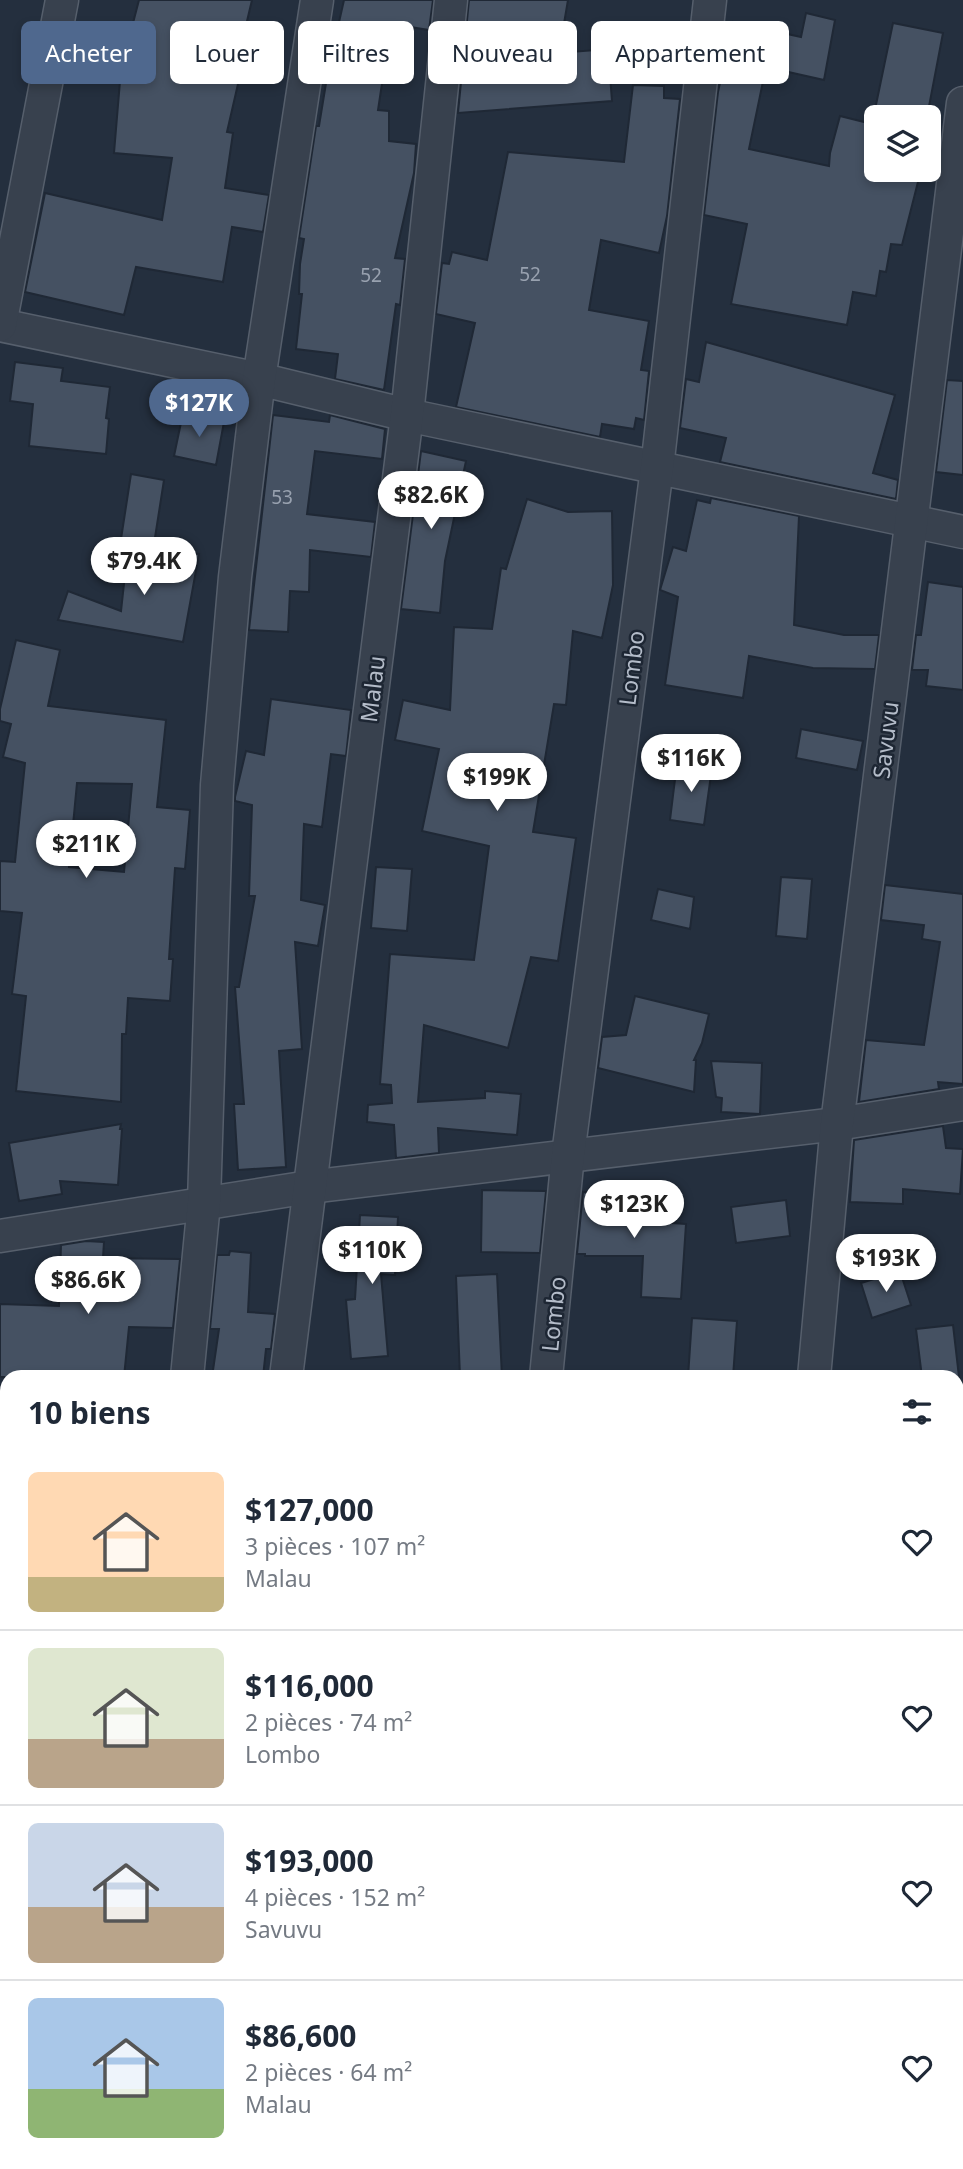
<!DOCTYPE html>
<html lang="fr">
<meta charset="utf-8">
<style>
:root{--surface:#fff;--page:#f6f6f7;--text:#1f2937;--muted:#747a83;--line:#e0e1e3;--accent:#4f688e}
body{margin:0;font-family:"Noto Sans",sans-serif;background:var(--page);color:var(--text);height:100vh;display:flex;flex-direction:column;font-size:26px;white-space:nowrap}
*{box-sizing:border-box;margin:0}
p{font-size:23px;color:var(--muted)}
.icon{flex:none;width:38px;height:38px;fill:none;stroke:currentColor;stroke-width:2;stroke-linecap:round;stroke-linejoin:round}
.map{position:relative;flex:1;overflow:hidden}
.details{position:absolute;left:0px;top:1370px;width:964px;height:800px;display:flex;flex-direction:column;background:var(--surface);border-radius:21px 21px 0 0;box-shadow:0 4px 10px #0003}
.details>*{flex:none}
.banner{position:absolute;left:21px;top:21px;width:922px;height:63px;display:flex;gap:14px}
.tools{position:absolute;left:864px;top:105px;display:grid;gap:14px}
.tools a{display:grid;place-items:center;width:77px;height:77px;border-radius:10px;background:var(--surface);box-shadow:0 4px 10px #0003;font-size:35px}
.price{position:absolute;translate:-50% -60px;padding:0 16px;border-radius:24px;background:#fff;color:#222;font-size:23px;line-height:46px;filter:drop-shadow(0 2px 4px #0008)}
.price::after{content:'';position:absolute;left:50%;top:42px;width:21px;height:16px;margin-left:-10px;background:inherit;clip-path:polygon(0 0,100% 0,50% 100%)}
.price.selected{background:var(--accent);color:#fff}
ul{padding:0;list-style:none}
li{display:flex;align-items:center;gap:21px;height:175px;padding:0 28px}
li+li{border-top:2px solid var(--line)}
li span{display:grid;place-items:center;flex:none;width:196px;height:140px;border-radius:10px;color:#555}
li>.icon{margin-inline-start:auto}
span .icon{width:84px;height:84px;fill:#fffc;stroke-width:1}
li b{font-size:30px}
h2{display:flex;justify-content:space-between;align-items:center;height:84px;padding:0 28px;font-size:30px}
.pill{padding:0 24px;border-radius:10px;background:var(--surface);box-shadow:0 4px 10px #0003;font-size:24px;line-height:63px}
.pill.selected{background:var(--accent);color:#fff}
.map>svg:first-child{display:block}
.building{fill:#455162;stroke:#1f2835;stroke-width:2;fill-rule:evenodd}
.lines{fill:none;stroke-linecap:round;stroke-linejoin:round}
.street-casing{stroke:#565f6c;stroke-width:35}
.street{stroke:#38414e;stroke-width:32}
.labels{text-anchor:middle;dominant-baseline:central;stroke-width:5;stroke-linejoin:round;paint-order:stroke}
.number-label{font-size:19px;fill:#98a1af}
.street-label{font-size:23px;fill:#b4bcc9;stroke:#1d2633}
</style>
<div class="map">
<svg width="963" height="2169" viewBox="0 0 963 2169">
<rect width="100%" height="100%" fill="#242f3e"/>
<!-- building -->
<g class="building">
<polygon points="139,0 252,0 244,34 249,36 227,132 233,133 225,188 269,195 263,232 232,227 223,282 136,267 124,315 25,292 45,193 162,220 172,158 114,153 121,69"/>
<polygon points="344,0 433,0 429,30 391,24 378,110 389,111 389,141 416,144 414,173 395,258 405,259 400,305 396,304 384,390 335,379 338,354 296,349 302,294 299,294 300,264 304,239 299,238 316,126 319,126 328,71"/>
<polygon points="469,0 568,0 559,53 608,49 612,101 458,113"/>
<polygon points="806,13 835,20 824,80 766,67 749,149 829,166 830,153 840,116 872,124 893,23 943,33 927,117 877,117 877,170 921,170 902,245 891,244 886,272 880,271 876,296 853,292 847,325 731,304 747,224 704,215 718,92 733,22 801,37"/>
<polygon points="633,85 664,86 664,98 680,99 667,216 659,253 601,240 589,310 649,321 641,370 649,371 644,420 636,418 634,429 602,424 600,437 456,407 475,323 436,314 442,263 449,264 452,252 487,260 508,152 624,162"/>
<polygon points="706,342 895,395 873,473 898,480 896,499 720,462 726,438 680,428 686,379 699,382"/>
<polygon points="15,362 63,368 61,381 110,387 106,418 109,419 106,454 29,446 33,404 10,401"/>
<polygon points="947,380 963,381 963,475 936,472"/>
<polygon points="183,413 224,422 216,465 174,456"/>
<polygon points="273,415 329,422 330,415 385,429 382,459 315,451 307,514 375,522 371,557 310,550 309,592 290,591 288,632 249,630"/>
<polygon points="421,451 466,461 445,561 440,613 401,609"/>
<polygon points="131,474 164,480 154,544 121,539"/>
<polygon points="711,498 799,516 794,625 844,635 879,635 875,669 813,668 749,656 743,698 665,685 678,597 660,590 673,547 686,551 697,500 710,503"/>
<polygon points="527,499 568,512 612,511 613,585 602,638 573,631 566,705 554,704 533,832 576,838 558,961 531,957 508,1048 424,1025 418,1102 485,1098 485,1091 521,1094 517,1135 438,1128 439,1153 396,1158 394,1125 367,1122 368,1105 392,1103 391,1085 380,1084 390,954 474,960 489,846 422,831 439,749 395,740 403,700 450,710 454,627 492,629 501,568 506,569"/>
<polygon points="128,547 199,554 183,642 58,620 68,591 121,611"/>
<polygon points="928,582 963,587 963,690 926,686 928,670 912,670 916,635 921,635"/>
<path d="M16,640L60,650L48,706L166,720L157,807L190,810L185,869L175,868L169,959H173L170,1001L128,998L126,1034H122L121,1102L16,1091L26,996L12,994L22,913L0,911V861L15,862L25,763L3,757L11,724L0,721V709ZM77,783L132,784L124,872L69,867Z"/>
<polygon points="271,699 351,710 346,756 331,754 322,827 304,824 301,900 325,905 318,946 295,942 302,1049 279,1051 286,1167 238,1170 234,1104 244,1104 235,987 239,987 255,896 249,896 252,805 235,801 235,797 246,751 264,755"/>
<polygon points="801,729 863,741 857,770 796,758"/>
<polygon points="677,763 712,768 704,825 670,820"/>
<polygon points="376,867 412,869 407,931 371,928"/>
<polygon points="781,877 812,879 807,939 776,936"/>
<polygon points="885,885 963,894 963,1084 938,1082 939,1089 859,1102 866,1040 924,1045 940,942 922,939 924,925 881,920"/>
<polygon points="658,889 694,897 690,929 651,920"/>
<polygon points="635,996 709,1014 702,1043 694,1060 696,1060 694,1092 598,1068 602,1037 626,1035"/>
<polygon points="711,1061 762,1063 760,1114 721,1112 722,1098 716,1097"/>
<polygon points="121,1124 120,1129 122,1129 118,1185 60,1181 62,1194 19,1201 9,1143"/>
<polygon points="943,1126 946,1148 963,1149 960,1194 903,1189 903,1204 850,1202 854,1140"/>
<polygon points="482,1190 546,1191 540,1253 481,1252"/>
<polygon points="583,1192 641,1193 644,1221 686,1224 681,1299 641,1297 643,1256 585,1256 585,1254 577,1254"/>
<polygon points="786,1200 790,1236 736,1243 731,1207"/>
<polygon points="360,1215 398,1217 395,1275 381,1274 388,1356 351,1359 346,1300 355,1299"/>
<polygon points="86,1241 104,1242 103,1258 180,1259 173,1328 129,1327 124,1377 0,1377 0,1304 59,1306 61,1245"/>
<polygon points="230,1251 251,1253 248,1312 275,1314 271,1349 266,1349 263,1377 212,1377 219,1329 210,1329 217,1255 229,1255"/>
<polygon points="900,1271 911,1305 872,1318 861,1283"/>
<polygon points="497,1274 502,1377 460,1377 456,1276"/>
<polygon points="692,1318 737,1321 733,1377 688,1377"/>
<polygon points="953,1325 959,1377 922,1377 916,1329"/>
</g>
<g class="lines">
<defs>
<g id="street">
<polyline points="0,325 259,379 407,415 963,532"/>
<polyline points="0,325 62,0"/>
<polyline points="0,1236 309,1187 837,1124 963,1104"/>
<polyline points="187,1377 204,1203 217,785 235,577 259,379 317,0"/>
<polyline points="286,1377 407,415 451,0"/>
<polyline points="546,1377 568,1155 657,468 710,0"/>
<polyline points="814,1377 837,1124 963,103"/>
<polyline points="176,2169 177,2163"/>
<polyline points="469,2169 470,2163"/>
<polyline points="741,2169 742,2163"/>
</g>
</defs>
<!-- street casing -->
<use href="#street" class="street-casing"/>
<!-- street -->
<use href="#street" class="street"/>
</g>
<g class="labels">
<!-- number labels -->
<g class="number-label">
<text x="530" y="274">52</text>
<text x="371" y="275">52</text>
<text x="282" y="497">53</text>
</g>
<!-- street labels -->
<g class="street-label">
<text transform="translate(631 668) rotate(-83)">Lombo</text>
<text transform="translate(372 689) rotate(-83)">Malau</text>
<text transform="translate(885 740) rotate(-83)">Savuvu</text>
<text transform="translate(553 1314) rotate(-84)">Lombo</text>
</g>
</g>
</svg>
<div class="tools">
<a><svg class="icon" aria-label="layers" viewBox="0 0 24 24"><path d="M12 4l9 5-9 5-9-5zM3 14l9 5 9-5"/></svg></a>
</div>
<b class="price selected" style="left:199px;top:439px">$127K</b>
<b class="price" style="left:431px;top:531px">$82.6K</b>
<b class="price" style="left:144px;top:597px">$79.4K</b>
<b class="price" style="left:691px;top:794px">$116K</b>
<b class="price" style="left:497px;top:813px">$199K</b>
<b class="price" style="left:86px;top:880px">$211K</b>
<b class="price" style="left:634px;top:1240px">$123K</b>
<b class="price" style="left:372px;top:1286px">$110K</b>
<b class="price" style="left:886px;top:1294px">$193K</b>
<b class="price" style="left:88px;top:1316px">$86.6K</b>
<div class="banner">
<a class="pill selected">Acheter</a>
<a class="pill">Louer</a>
<a class="pill">Filtres</a>
<a class="pill">Nouveau</a>
<a class="pill">Appartement</a>
</div>
<section class="details">
<h2>10 biens<svg class="icon" aria-label="filters" viewBox="0 0 24 24"><path d="M4 7h16M4 17h16"/><circle cx="9" cy="7" r="2"/><circle cx="15" cy="17" r="2"/></svg></h2>
<ul>
<li><span style="background:linear-gradient(#ffd9b3 75%,#c2b280 0)"><svg class="icon" aria-label="home" viewBox="0 0 24 24"><path d="M3 11l9-7 9 7M6 9v11h12V9"/></svg></span><div><b>$127,000</b><p>3 pièces · 107 m²</p><p>Malau</p></div><svg class="icon" aria-label="heart" viewBox="0 0 24 24"><path d="M12 20l-8-8c-3-5 5-10 8-4 3-6 11-1 8 4z"/></svg></li>
<li><span style="background:linear-gradient(#dfe7d0 65%,#b9a48a 0)"><svg class="icon" aria-label="home" viewBox="0 0 24 24"><path d="M3 11l9-7 9 7M6 9v11h12V9"/></svg></span><div><b>$116,000</b><p>2 pièces · 74 m²</p><p>Lombo</p></div><svg class="icon" aria-label="heart" viewBox="0 0 24 24"><path d="M12 20l-8-8c-3-5 5-10 8-4 3-6 11-1 8 4z"/></svg></li>
<li><span style="background:linear-gradient(#c9d6e8 60%,#b9a48a 0)"><svg class="icon" aria-label="home" viewBox="0 0 24 24"><path d="M3 11l9-7 9 7M6 9v11h12V9"/></svg></span><div><b>$193,000</b><p>4 pièces · 152 m²</p><p>Savuvu</p></div><svg class="icon" aria-label="heart" viewBox="0 0 24 24"><path d="M12 20l-8-8c-3-5 5-10 8-4 3-6 11-1 8 4z"/></svg></li>
<li><span style="background:linear-gradient(#a9c7e8 65%,#8fb573 0)"><svg class="icon" aria-label="home" viewBox="0 0 24 24"><path d="M3 11l9-7 9 7M6 9v11h12V9"/></svg></span><div><b>$86,600</b><p>2 pièces · 64 m²</p><p>Malau</p></div><svg class="icon" aria-label="heart" viewBox="0 0 24 24"><path d="M12 20l-8-8c-3-5 5-10 8-4 3-6 11-1 8 4z"/></svg></li>
</ul>
</section>
</div>
